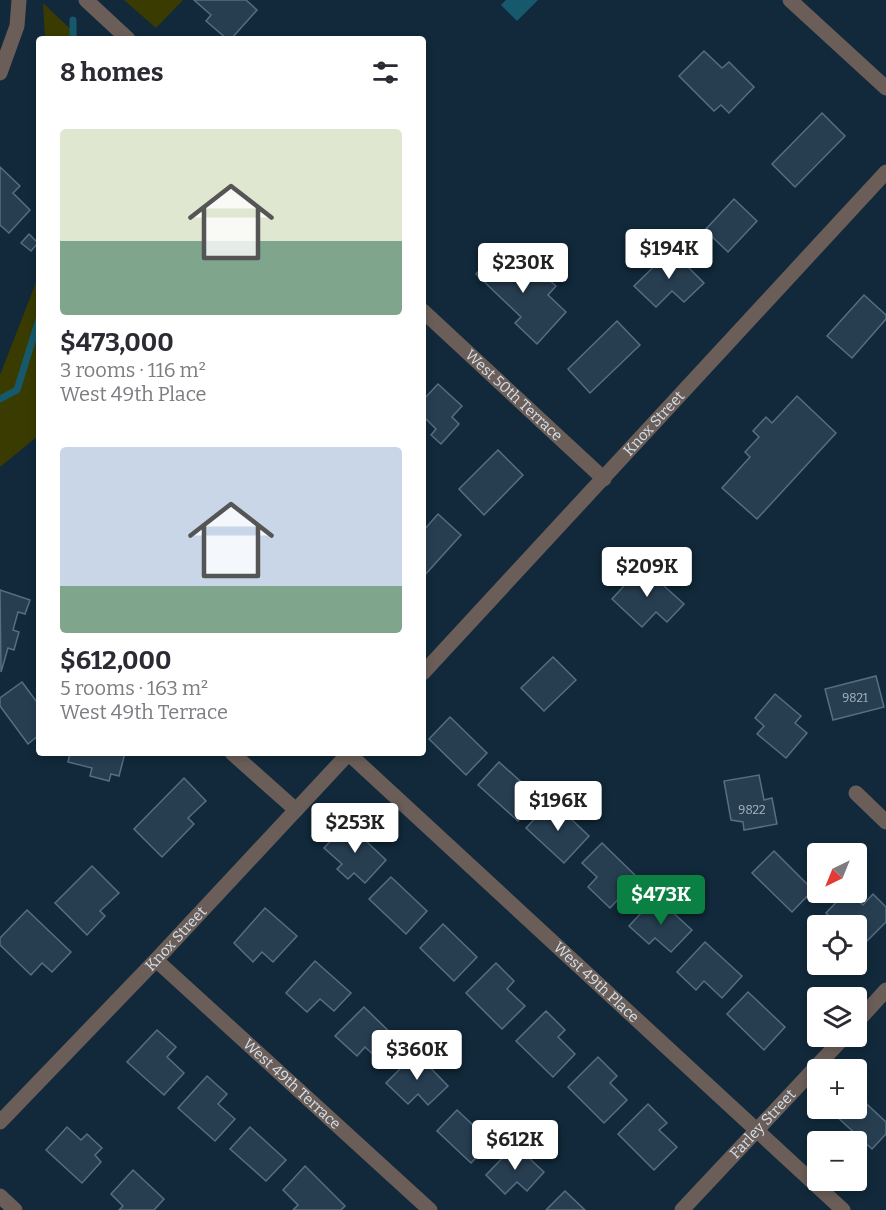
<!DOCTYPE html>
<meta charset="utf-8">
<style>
:root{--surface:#fff;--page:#f7f7f7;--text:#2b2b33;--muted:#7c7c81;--accent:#0b8043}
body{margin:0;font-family:Bitter,serif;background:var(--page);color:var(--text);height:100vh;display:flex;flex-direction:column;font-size:22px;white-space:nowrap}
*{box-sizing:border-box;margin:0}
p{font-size:20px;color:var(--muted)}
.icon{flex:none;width:33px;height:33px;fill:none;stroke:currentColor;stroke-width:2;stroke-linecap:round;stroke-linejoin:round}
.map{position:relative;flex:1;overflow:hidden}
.details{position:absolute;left:36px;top:36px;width:390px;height:720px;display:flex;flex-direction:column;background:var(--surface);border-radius:6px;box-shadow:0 3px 9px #0003}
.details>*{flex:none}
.needle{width:39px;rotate:223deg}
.tools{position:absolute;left:807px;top:843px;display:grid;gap:12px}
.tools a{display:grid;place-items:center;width:60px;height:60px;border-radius:6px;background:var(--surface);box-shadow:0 3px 9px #0003;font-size:30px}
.price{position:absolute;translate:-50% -51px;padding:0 14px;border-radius:6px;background:#fff;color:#222;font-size:20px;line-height:39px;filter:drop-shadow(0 2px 3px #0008)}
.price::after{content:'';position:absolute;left:50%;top:36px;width:18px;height:14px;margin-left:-9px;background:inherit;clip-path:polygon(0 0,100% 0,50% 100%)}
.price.active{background:var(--accent);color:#fff}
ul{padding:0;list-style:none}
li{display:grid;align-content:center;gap:12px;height:318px;padding:0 24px}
li span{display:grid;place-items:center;height:186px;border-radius:6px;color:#555}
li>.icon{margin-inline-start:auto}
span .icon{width:108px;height:108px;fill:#fffc;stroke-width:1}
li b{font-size:26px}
h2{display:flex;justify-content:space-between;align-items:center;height:72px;padding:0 24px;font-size:26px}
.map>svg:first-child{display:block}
.green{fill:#393b00}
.water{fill:#17596c}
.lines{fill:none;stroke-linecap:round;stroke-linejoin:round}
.stream{stroke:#17596c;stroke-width:7}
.building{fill:#273e51;stroke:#556e83;stroke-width:1.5}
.minor{stroke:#6b5e58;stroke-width:15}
.labels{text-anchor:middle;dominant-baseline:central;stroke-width:4.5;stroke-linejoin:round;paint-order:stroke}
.number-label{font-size:12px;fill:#a7b8c4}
.street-label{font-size:15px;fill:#d2e0eb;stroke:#11293a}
</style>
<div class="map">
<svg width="886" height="1210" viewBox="0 0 886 1210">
<rect width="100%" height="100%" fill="#11293a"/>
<!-- green -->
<g class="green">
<polygon points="124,0 183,0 156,28"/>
<polygon points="43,3 81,39 45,39"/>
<polygon points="39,275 39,435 0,467 0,375"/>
</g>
<!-- water -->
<polygon class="water" points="506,0 538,0 517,21 501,5"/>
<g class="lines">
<!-- stream -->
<g class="stream">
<polyline points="73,20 73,39"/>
<polyline points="0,399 17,390 39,319"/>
</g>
</g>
<!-- building -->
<g class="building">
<polygon points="194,0 246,0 257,10 231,39 227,39 206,21 211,15"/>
<polygon points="704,51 722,68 729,62 754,87 729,113 721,105 714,111 679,76"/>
<polygon points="822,113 845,136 795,187 772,164"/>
<polygon points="0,167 20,186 13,193 30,210 9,233 0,225"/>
<polygon points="734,199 757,221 728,252 705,230"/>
<polygon points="29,234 38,243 31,251 21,243"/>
<polygon points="501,247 530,274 536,268 556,286 548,295 566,312 537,344 515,323 521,317 476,274"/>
<polygon points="671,250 704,283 684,302 672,291 656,307 634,286"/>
<polygon points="864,295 886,315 886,319 852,358 827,336"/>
<polygon points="617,321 640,345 590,393 568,369"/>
<polygon points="438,384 462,406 452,417 459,424 441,444 431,435 436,429 423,416 423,400"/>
<polygon points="797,396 836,433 757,519 722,488 750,457 745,452 759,437 753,431 766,417 772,423"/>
<polygon points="498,450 523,475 484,515 459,489"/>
<polygon points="438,514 461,535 423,577 423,531"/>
<polygon points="642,566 684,604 667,622 656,612 642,627 612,599"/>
<polygon points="0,590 30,600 25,614 18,612 13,630 19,632 14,650 8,648 1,672"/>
<polygon points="553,657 576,680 544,711 521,688"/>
<polygon points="876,676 884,707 833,720 825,689"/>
<polygon points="22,682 39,705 39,735 28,744 0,706 0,698"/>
<polygon points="775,694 801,716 795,723 807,733 786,758 757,734 764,726 755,718"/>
<polygon points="450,717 487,753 466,775 429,739"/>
<polygon points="70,753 125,753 119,776 111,774 109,781 90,776 92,768 68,762"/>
<polygon points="499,762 539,798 518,821 478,785"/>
<polygon points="759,775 764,800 772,798 777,824 744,830 743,822 731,820 724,781"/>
<polygon points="184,778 206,801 188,818 194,824 162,857 134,829"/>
<polygon points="552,801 589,836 564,863 526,828"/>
<polygon points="347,823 386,860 365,883 354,873 348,879 337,869 342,864 324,848"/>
<polygon points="602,843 638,878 610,908 588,887 597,877 582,863"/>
<polygon points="774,851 813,890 792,912 752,873"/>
<polygon points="92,866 119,893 100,911 105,916 87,935 55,903"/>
<polygon points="391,877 427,911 406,934 369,899"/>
<polygon points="846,892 849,892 863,905 873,894 886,907 886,922 861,947 856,942 856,926 839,926 826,913"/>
<polygon points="656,897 692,930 671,952 655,938 649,944 629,926"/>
<polygon points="265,908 297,936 273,962 262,952 253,962 234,943"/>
<polygon points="27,910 71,952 52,972 42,963 31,975 0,945 0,938"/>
<polygon points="443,924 477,957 454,981 420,948"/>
<polygon points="705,942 742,976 722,998 704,981 696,990 677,972"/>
<polygon points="315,961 351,993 334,1011 320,999 307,1012 286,993"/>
<polygon points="496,963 514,981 507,989 525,1006 502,1029 466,993"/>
<polygon points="748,992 785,1027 764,1050 727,1014"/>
<polygon points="364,1007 401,1043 382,1063 365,1047 357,1056 335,1036"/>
<polygon points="546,1011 565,1030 558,1037 575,1054 553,1077 516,1041"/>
<polygon points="157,1030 176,1047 167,1057 184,1073 164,1095 127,1062"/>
<polygon points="416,1053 448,1086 428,1105 418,1094 408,1104 386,1083"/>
<polygon points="598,1057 617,1076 610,1083 627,1100 604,1123 568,1087"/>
<polygon points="207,1076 227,1094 218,1104 235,1119 215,1141 178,1108"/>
<polygon points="856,1094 886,1122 886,1134 872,1149 835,1115 842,1108 856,1108"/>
<polygon points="648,1104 667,1123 659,1130 677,1147 654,1170 618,1134"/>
<polygon points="457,1110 491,1142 471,1163 437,1131"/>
<polygon points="67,1127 81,1140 87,1134 102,1148 95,1155 101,1162 82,1183 46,1150"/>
<polygon points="250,1127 286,1160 266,1181 230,1149"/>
<polygon points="515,1145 544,1172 527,1191 517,1182 505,1194 486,1175"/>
<polygon points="305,1166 345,1206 341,1210 293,1210 298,1205 283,1190"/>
<polygon points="133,1170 164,1199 154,1210 119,1210 123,1206 111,1194"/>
<polygon points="565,1191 585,1210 546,1210"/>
</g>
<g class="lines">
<!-- minor -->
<g class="minor">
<polyline points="86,0 128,39"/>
<polyline points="790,0 886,88"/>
<polyline points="0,73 17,26 19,0"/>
<path id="s1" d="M423,311L604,479"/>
<path id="s2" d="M423,673L886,172"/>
<polyline points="232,753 296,810"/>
<path id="s3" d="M348,753L843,1210"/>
<polyline points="856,793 886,822"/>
<path id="s4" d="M156,960L430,1210"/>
<polyline points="856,1023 886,990"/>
<path id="s5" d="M0,1122L156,960L349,753"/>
<polyline points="0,1196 15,1210"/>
<path id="s6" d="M682,1210L845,1036"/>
</g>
</g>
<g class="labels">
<!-- number labels -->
<g class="number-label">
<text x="855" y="698">9821</text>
<text x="752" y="810">9822</text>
</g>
<!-- street labels -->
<g class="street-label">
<text stroke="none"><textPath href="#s1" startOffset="124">West 50th Terrace</textPath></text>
<text stroke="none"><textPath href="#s2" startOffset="340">Knox Street</textPath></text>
<text stroke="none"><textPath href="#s5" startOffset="254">Knox Street</textPath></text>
<text stroke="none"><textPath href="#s3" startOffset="338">West 49th Place</textPath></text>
<text stroke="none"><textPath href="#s4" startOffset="184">West 49th Terrace</textPath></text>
<text stroke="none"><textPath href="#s6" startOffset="118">Farley Street</textPath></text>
</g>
</g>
</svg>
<div class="tools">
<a><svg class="needle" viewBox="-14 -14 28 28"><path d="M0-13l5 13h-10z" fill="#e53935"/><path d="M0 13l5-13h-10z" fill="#7c7c81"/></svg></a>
<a><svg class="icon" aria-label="locate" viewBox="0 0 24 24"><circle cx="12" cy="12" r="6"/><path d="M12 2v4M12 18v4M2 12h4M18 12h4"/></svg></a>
<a><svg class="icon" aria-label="layers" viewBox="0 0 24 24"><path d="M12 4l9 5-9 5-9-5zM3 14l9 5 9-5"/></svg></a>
<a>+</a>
<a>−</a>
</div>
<b class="price" style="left:669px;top:280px">$194K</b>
<b class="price" style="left:523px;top:294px">$230K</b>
<b class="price" style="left:647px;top:598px">$209K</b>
<b class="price" style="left:558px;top:832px">$196K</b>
<b class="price" style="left:355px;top:854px">$253K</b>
<b class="price active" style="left:661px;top:926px">$473K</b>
<b class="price" style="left:417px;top:1081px">$360K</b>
<b class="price" style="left:515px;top:1171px">$612K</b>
<section class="details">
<h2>8 homes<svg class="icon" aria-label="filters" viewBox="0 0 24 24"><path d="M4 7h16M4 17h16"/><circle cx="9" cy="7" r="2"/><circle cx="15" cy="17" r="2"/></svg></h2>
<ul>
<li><span style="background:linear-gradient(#dfe7d0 60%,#7fa58c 0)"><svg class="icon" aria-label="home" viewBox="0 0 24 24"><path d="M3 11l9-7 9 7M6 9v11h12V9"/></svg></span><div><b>$473,000</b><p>3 rooms · 116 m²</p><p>West 49th Place</p></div></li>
<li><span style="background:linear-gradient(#c9d6e8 75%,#7fa58c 0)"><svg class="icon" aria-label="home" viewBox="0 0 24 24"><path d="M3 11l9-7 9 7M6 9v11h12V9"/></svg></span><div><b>$612,000</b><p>5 rooms · 163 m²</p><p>West 49th Terrace</p></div></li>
</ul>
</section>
</div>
